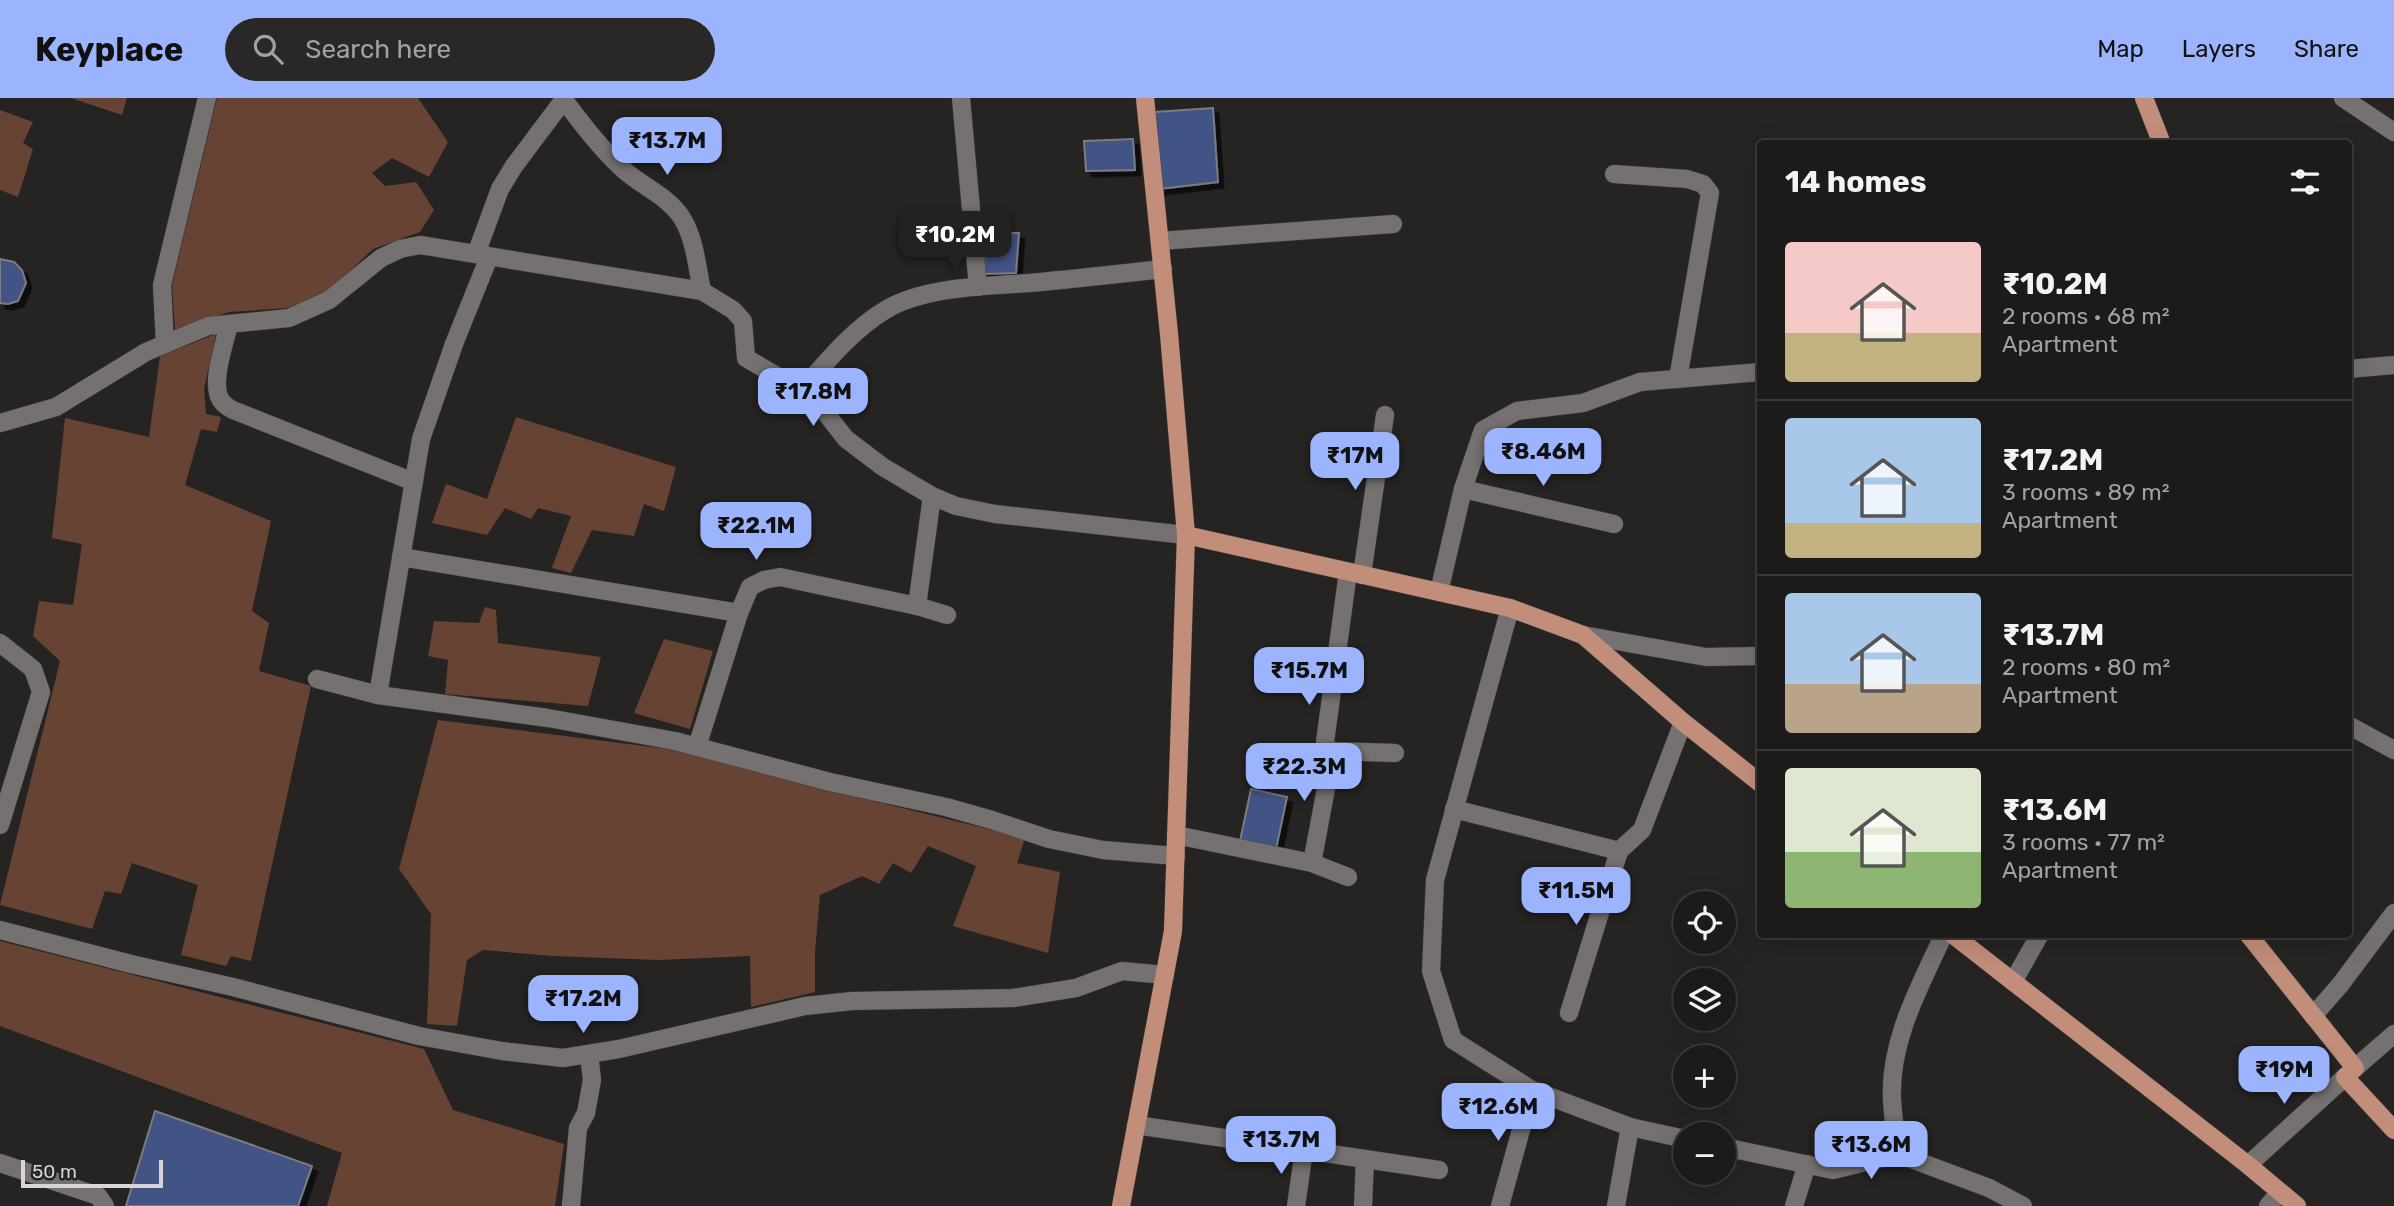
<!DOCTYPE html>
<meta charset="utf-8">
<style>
:root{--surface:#1c1b1a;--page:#292827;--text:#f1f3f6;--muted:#a0a1a2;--line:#3a3939;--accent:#9cb4fd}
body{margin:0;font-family:Rubik,sans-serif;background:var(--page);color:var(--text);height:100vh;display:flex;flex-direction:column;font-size:26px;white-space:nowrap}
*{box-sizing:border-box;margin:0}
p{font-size:23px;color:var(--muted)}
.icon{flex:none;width:38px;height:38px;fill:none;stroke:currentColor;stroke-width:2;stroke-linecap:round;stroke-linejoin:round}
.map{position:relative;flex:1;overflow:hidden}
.details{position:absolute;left:1757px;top:42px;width:595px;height:798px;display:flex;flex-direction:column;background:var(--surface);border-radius:7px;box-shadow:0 7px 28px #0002,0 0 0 2px var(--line)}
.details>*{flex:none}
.fabs{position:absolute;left:1673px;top:793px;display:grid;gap:14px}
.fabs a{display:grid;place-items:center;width:63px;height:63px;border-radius:50%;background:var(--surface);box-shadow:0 7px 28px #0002,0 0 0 2px var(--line);font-size:35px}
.scale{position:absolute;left:21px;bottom:18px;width:142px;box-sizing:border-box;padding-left:7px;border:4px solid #d8d6d5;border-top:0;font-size:19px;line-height:24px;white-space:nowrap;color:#d8d6d5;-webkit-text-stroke:5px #262422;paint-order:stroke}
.price{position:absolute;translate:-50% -60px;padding:0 16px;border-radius:14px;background:var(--accent);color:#111;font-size:23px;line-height:46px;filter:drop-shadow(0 2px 4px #0008)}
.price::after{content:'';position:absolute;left:50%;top:42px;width:21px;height:16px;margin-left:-10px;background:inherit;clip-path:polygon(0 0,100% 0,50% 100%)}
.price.on{background:#222;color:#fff}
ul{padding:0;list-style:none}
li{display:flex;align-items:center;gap:21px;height:175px;padding:0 28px}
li+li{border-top:2px solid var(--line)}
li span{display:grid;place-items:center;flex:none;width:196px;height:140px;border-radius:7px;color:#555}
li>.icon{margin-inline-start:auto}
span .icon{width:84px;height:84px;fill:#fffc;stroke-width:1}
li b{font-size:30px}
h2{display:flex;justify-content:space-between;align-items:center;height:84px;padding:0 28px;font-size:30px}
header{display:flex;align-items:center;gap:42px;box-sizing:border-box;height:98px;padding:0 35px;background:var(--accent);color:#111}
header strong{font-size:33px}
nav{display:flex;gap:38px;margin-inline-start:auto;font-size:24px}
.search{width:490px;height:63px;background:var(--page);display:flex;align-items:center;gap:18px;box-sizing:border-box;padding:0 24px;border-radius:38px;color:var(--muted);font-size:26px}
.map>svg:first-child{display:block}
.green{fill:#674334}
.building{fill:#425285;stroke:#7a7b7e;stroke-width:2;filter:url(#shadow)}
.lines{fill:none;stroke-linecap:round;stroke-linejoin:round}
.minor-casing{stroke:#434140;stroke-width:19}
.major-casing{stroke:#434140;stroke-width:19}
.minor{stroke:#757170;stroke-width:18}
.major{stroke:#c28e7a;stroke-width:18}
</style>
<header>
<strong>Keyplace</strong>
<div class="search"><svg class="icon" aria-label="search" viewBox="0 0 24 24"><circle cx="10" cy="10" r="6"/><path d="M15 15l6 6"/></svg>Search here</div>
<nav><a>Map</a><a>Layers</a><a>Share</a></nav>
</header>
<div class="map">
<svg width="2394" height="1108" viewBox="0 0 2394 1108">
<defs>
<filter id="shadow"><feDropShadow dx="5.5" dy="5.5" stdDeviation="0" flood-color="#0009"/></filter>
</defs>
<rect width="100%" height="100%" fill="#262422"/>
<!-- green -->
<g class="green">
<polygon points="71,0 127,0 122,17"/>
<polygon points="217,0 418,0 448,44 429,79 392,60 372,75 385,88 416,84 434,112 420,134 373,151 328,194 287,210 229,214 175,232 172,187"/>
<polygon points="0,12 33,24 23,45 33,51 18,99 0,92"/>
<polygon points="216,236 204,291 206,316 221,319 217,334 201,331 185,387 271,423 252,513 269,525 259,573 311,588 251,863 231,858 226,868 181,857 198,787 132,765 121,796 105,793 92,831 0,807 60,563 33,538 39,503 73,507 82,446 52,440 65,320 149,339 160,258"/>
<polygon points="516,319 676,369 664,413 644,406 634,438 592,432 571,475 552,470 571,418 538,410 531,421 505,410 487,437 432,425 446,386 487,401"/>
<polygon points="485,509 496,512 498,545 601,559 588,608 445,596 448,562 428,558 434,523 479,525"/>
<polygon points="664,541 713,553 690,631 634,615"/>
<polygon points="438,622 691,654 824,691 1025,740 1017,765 1060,774 1048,855 953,828 976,768 928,748 911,775 893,765 879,786 862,778 820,797 815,854 815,894 751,909 750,858 658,862 553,858 483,852 467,862 457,928 427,926 431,816 399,771"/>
<polygon points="0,843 424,951 453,1012 564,1046 555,1108 327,1108 342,1055 0,928"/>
</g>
<!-- building -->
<g class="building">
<polygon points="1213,10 1218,84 1160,91 1155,14"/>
<polygon points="1133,41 1135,72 1086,73 1084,43"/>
<polygon points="985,135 1019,135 1016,175 984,176"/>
<polygon points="0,161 14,164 22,172 26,185 18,203 8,206 0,205"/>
<polygon points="1251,691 1287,699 1276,751 1240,743"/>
<polygon points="155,1013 312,1068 298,1108 126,1108"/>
</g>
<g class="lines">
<defs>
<g id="minor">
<polyline points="961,0 978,189"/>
<polyline points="2343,0 2394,34"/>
<path d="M564,2C582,26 601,51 624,72C643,89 668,98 682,120C695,141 697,169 702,193"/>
<polyline points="1614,76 1687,81 1703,86 1710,95 1678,281"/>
<polyline points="1160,143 1393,126"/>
<polyline points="476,156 500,91 514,68 565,0"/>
<path d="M229,226C225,245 208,290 223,305C226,308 229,310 233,312L414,384"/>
<polyline points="165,246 162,187 207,0"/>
<polyline points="2348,271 2394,267"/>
<path d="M802,292C827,263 853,231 887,211C925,189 985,188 1029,185C1073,181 1118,176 1163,171"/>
<polyline points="0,325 56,309 146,254 208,228 289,220 329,202 381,160 400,151 420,147 702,193 733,212 743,223 746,260 813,299 846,341 883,369 932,398 956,408 995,416 1186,437"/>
<polyline points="1463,391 1614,426"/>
<polyline points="401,459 739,515"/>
<polyline points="1348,474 1325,644 1327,650 1333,653 1395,655"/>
<polyline points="1362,477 1385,317"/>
<polyline points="1439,494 1463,391 1483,332 1517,313 1583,305 1640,284 1760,274"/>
<polyline points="917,508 932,398"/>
<polyline points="1510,510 1435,782 1431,873 1453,942 1532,992 1630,1029 1616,1108"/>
<polyline points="1583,537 1706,559 1760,558"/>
<polyline points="0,545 33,571 41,594 0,727"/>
<polyline points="317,581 378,597 548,620 675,643 830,684 946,709 992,722 1049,741 1103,752 1176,758"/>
<polyline points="378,597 421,341 454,246 489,159"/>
<polyline points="2348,627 2394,652"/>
<polyline points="697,649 739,515 750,489 764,482 780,479 917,508 947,517"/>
<polyline points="1454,711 1619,753 1642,732 1683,624"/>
<polyline points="1176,737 1312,765 1348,779"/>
<polyline points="1312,765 1333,653"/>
<polyline points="0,832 131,866 233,889 419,938 502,953 563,960 619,951 805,908 852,903 1013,900 1076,890 1122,873 1165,877"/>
<polyline points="2013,884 2040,836"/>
<polyline points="1569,915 1619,753"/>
<polyline points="2313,918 2340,887 2394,815"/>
<polyline points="2355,970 2394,936"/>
<polyline points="1136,1027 1439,1072"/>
<polyline points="1630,1029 1685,1041"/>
<polyline points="1724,1049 1833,1072 1898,1056 1989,1090 2023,1108"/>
<path d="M1898,1056C1896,1038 1893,1020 1892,1002C1889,943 1920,888 1944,836"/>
<polyline points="0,1065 98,1098 105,1108"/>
<polyline points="2248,1067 2345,979"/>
<polyline points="571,1108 578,1030 586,1015 592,982 589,956"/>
<polyline points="1296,1108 1304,1052"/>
<polyline points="1363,1108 1365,1061"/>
<polyline points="1500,1108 1532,992"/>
<polyline points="1794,1108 1807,1066"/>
<polyline points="2268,1108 2280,1094"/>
</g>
<g id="major">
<polyline points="2144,0 2162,46"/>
<polyline points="1186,437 1510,510 1583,537 1683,624 1760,685"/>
<polyline points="1952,836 2248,1067 2297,1108"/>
<polyline points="2248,836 2355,970 2345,979 2394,1032"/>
<polyline points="1121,1108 1173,833 1186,437 1169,236 1145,0"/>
</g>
</defs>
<!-- minor casing -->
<use href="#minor" class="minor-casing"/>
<!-- major casing -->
<use href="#major" class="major-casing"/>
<!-- minor -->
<use href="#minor" class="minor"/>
<!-- major -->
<use href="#major" class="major"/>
</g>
</svg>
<div class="fabs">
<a><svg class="icon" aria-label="locate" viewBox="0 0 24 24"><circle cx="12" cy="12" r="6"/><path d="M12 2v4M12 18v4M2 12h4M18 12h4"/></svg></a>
<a><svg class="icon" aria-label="layers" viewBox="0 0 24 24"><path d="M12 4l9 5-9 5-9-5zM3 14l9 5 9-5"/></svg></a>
<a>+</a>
<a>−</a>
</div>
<div class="scale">50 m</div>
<b class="price" style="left:667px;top:79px">₹13.7M</b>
<b class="price on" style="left:955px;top:173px">₹10.2M</b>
<b class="price" style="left:813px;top:330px">₹17.8M</b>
<b class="price" style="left:1543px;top:390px">₹8.46M</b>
<b class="price" style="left:1355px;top:394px">₹17M</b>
<b class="price" style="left:756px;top:464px">₹22.1M</b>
<b class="price" style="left:1309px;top:609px">₹15.7M</b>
<b class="price" style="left:1304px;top:705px">₹22.3M</b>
<b class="price" style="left:1576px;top:829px">₹11.5M</b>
<b class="price" style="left:583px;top:937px">₹17.2M</b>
<b class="price" style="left:2284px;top:1008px">₹19M</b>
<b class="price" style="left:1498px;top:1045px">₹12.6M</b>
<b class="price" style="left:1281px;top:1078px">₹13.7M</b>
<b class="price" style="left:1871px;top:1083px">₹13.6M</b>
<section class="details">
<h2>14 homes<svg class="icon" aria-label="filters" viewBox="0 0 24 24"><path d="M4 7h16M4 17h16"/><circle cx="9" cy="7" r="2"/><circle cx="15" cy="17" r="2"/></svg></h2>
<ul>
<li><span style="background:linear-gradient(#f6c9c9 65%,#c2b280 0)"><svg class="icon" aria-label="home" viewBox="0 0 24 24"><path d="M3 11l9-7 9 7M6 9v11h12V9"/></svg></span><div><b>₹10.2M</b><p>2 rooms · 68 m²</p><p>Apartment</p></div></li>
<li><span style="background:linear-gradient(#a9c7e8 75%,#c2b280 0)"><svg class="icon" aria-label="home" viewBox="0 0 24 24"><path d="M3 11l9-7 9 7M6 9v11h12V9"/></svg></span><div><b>₹17.2M</b><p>3 rooms · 89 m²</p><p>Apartment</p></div></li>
<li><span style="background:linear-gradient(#a9c7e8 65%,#b9a48a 0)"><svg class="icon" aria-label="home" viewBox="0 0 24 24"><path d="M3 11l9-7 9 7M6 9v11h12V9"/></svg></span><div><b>₹13.7M</b><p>2 rooms · 80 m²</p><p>Apartment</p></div></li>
<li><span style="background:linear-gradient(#dfe7d0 60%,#8fb573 0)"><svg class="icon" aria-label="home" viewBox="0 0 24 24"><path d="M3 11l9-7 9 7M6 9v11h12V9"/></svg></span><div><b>₹13.6M</b><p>3 rooms · 77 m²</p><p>Apartment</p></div></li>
</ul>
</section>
</div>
